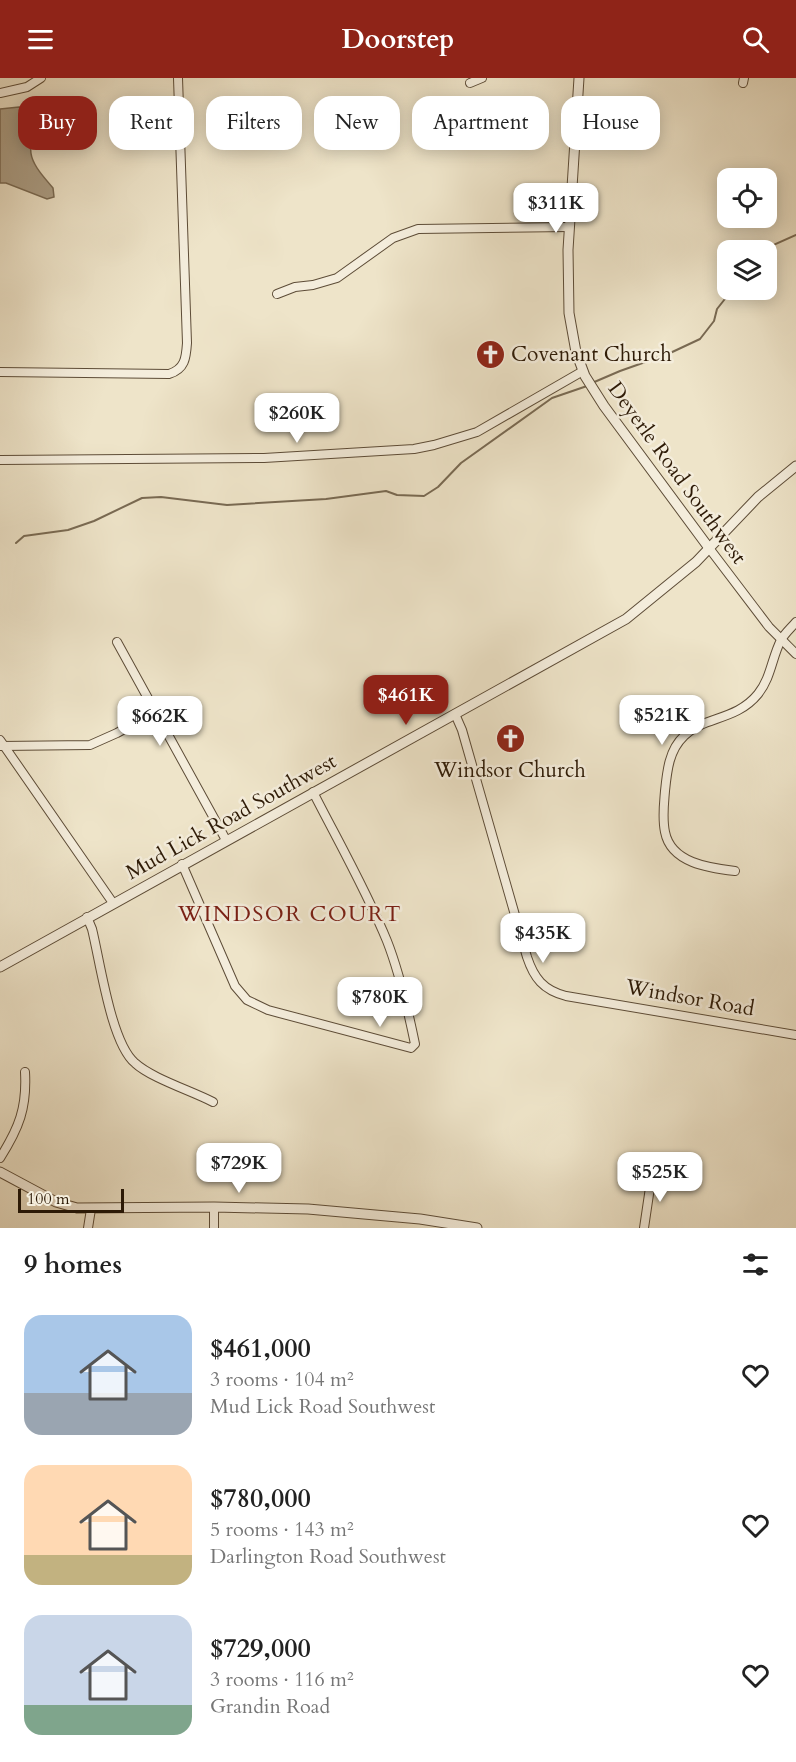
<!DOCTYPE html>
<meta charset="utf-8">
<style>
:root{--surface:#fff;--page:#f6f6f6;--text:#222;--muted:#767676;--accent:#8f2418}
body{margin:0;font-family:Cardo,serif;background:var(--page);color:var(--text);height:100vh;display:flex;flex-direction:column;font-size:22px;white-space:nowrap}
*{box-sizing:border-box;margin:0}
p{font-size:20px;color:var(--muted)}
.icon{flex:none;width:33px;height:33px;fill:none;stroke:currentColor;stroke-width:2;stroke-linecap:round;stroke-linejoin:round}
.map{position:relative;height:1150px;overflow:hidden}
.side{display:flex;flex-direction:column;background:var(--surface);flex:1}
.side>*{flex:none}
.banner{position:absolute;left:18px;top:18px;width:760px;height:54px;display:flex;gap:12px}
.controls{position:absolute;left:717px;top:90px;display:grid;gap:12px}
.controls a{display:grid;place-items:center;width:60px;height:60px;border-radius:12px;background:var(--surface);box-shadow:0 3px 15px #0003;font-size:30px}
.scale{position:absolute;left:18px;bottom:15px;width:106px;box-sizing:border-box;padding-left:6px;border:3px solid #2d1a06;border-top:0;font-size:16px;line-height:21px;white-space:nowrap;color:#2d1a06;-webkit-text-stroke:4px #f4eddc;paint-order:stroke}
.price{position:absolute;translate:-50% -51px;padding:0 14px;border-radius:12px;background:#fff;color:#222;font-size:20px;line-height:39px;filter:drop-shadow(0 2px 3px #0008)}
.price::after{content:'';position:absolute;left:50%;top:36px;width:18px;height:14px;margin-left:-9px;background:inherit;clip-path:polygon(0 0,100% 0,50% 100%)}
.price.selected{background:var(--accent);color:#fff}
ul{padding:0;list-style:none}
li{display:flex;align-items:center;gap:18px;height:150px;padding:0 24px}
li span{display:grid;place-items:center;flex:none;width:168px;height:120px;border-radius:18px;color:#555}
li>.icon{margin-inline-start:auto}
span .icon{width:72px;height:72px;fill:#fffc;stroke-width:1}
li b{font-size:26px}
h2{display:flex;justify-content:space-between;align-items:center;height:72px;padding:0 24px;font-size:26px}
.chip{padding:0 21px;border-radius:18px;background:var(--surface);box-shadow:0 3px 15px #0003;font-size:21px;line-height:54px}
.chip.selected{background:var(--accent);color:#fff}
header{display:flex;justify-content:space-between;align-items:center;height:78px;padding:0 24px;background:var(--accent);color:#fff;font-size:27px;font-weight:800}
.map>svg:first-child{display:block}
.water{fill:#ac9f87;stroke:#796a53;stroke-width:1.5}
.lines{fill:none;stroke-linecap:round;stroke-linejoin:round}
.stream{stroke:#796a53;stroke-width:2}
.minor-casing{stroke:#5d4c37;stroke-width:10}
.tertiary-casing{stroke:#5d4c37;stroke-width:11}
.minor{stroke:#f4eddc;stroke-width:8}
.tertiary{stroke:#f4eddc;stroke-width:9}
.labels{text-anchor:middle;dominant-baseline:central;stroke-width:5;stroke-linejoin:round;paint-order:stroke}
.poi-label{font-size:21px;fill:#2d1a06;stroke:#f4eddc;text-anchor:start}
.street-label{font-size:21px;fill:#2d1a06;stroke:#f4eddc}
.neighbourhood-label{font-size:22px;letter-spacing:1.5px;fill:#7a1f14;stroke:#f4eddc}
</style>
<header><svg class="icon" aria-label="menu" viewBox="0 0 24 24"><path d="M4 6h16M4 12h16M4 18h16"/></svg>Doorstep<svg class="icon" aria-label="search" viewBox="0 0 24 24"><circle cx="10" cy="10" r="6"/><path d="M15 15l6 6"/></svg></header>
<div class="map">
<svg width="796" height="1150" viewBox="0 0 796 1150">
<rect width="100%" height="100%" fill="#eee4c9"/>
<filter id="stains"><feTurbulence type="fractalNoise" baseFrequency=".00333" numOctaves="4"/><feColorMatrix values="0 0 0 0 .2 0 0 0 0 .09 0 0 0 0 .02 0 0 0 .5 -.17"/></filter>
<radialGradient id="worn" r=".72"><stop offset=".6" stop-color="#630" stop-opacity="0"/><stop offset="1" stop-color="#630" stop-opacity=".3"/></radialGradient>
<!-- water -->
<path class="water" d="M19,29L41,39L42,44C20,72 33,87 53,110L54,119L47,121L6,105H0V31Z"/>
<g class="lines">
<!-- stream -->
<g class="stream">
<polyline points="762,172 796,157"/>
<polyline points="592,305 620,293 668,276 700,261 714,243 717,231 732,212"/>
<polyline points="16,465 24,458 68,452 94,443 142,420 161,419 227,427 326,421 386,413 397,417 424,418 438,409 461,385 552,320 587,308"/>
</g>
<defs>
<g id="minor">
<polyline points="470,5 482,0"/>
<polyline points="743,5 744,0"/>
<polyline points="0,15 27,9 41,0"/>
<polyline points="277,216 295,209 313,207 337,200 393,160 418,151 569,149"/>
<path d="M0,294L169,296C185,291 186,280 187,265L178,0"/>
<polyline points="0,382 264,380 414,371 434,367 477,354 583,293"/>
<polyline points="709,470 769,549 796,576"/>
<polyline points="117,564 226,762"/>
<path d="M455,636L462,652L527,879C534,900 543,912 566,918L796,957"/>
<polyline points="0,662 113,825"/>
<polyline points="1,668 90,667 117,655 155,634"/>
<path d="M182,786L235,908L247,922L268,932L411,970L415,966C408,932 400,896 387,863C366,812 338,763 313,714"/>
<path d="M735,793C709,790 671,785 665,754C662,740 664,726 665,713C667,693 669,672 684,658C704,638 736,643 758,616C771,600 772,579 781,562C785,555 791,550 796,544"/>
<path d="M87,839L92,851C100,883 111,965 135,985C151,1000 192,1013 213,1024"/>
<path d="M0,1080C19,1050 27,1030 25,994"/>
<polyline points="214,1129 214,1150"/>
<polyline points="88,1150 91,1131"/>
<polyline points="644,1150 652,1096"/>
</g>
<g id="tertiary">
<polyline points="579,0 568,172 569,235 576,274 585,298 604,328 709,470"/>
<polyline points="0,889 626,541 696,484 758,419 796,388"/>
<polyline points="0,1094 56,1124 77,1130 214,1129 308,1131 420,1141 477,1150"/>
</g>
</defs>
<!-- minor casing -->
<use href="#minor" class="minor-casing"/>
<!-- tertiary casing -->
<use href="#tertiary" class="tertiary-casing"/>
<!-- minor -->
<use href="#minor" class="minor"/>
<!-- tertiary -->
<use href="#tertiary" class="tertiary"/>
</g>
<!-- icons -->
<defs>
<symbol id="church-disc" viewBox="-11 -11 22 22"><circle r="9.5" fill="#8f2418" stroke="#f4eddc"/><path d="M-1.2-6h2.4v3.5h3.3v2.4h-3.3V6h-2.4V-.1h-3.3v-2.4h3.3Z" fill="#fff"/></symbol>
</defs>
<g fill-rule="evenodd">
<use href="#church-disc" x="474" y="260" width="33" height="33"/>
<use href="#church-disc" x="494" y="644" width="33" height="33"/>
</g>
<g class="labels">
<!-- poi labels -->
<g class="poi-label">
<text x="511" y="276">Covenant Church</text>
<text x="510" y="692" text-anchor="middle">Windsor Church</text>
</g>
<!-- street labels -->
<g class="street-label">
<text transform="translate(677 395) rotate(54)">Deyerle Road Southwest</text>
<text transform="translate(231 739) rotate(-29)">Mud Lick Road Southwest</text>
<text transform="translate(690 920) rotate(10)">Windsor Road</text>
</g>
<!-- neighbourhood labels -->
<g class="neighbourhood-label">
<text x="290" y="836">WINDSOR COURT</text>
</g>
</g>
<rect width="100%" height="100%" filter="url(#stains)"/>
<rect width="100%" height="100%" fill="url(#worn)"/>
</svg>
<div class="controls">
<a><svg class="icon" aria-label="locate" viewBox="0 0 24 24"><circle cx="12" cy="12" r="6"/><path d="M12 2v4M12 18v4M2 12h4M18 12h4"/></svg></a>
<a><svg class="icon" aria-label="layers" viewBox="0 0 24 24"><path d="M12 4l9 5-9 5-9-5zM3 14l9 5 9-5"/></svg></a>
</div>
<div class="scale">100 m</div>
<b class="price" style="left:556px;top:156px">$311K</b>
<b class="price" style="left:297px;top:366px">$260K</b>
<b class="price selected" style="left:406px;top:648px">$461K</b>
<b class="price" style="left:662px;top:668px">$521K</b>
<b class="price" style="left:160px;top:669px">$662K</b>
<b class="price" style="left:543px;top:886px">$435K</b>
<b class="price" style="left:380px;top:950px">$780K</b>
<b class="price" style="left:239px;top:1116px">$729K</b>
<b class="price" style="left:660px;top:1125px">$525K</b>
<div class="banner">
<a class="chip selected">Buy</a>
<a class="chip">Rent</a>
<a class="chip">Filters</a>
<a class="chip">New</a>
<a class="chip">Apartment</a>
<a class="chip">House</a>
</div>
</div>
<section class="side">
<h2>9 homes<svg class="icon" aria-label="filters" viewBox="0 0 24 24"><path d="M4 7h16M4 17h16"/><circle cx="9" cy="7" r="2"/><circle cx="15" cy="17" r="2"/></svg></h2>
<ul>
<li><span style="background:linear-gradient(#a9c7e8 65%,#9aa5b1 0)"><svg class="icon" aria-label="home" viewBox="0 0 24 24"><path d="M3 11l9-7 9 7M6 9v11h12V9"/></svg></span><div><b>$461,000</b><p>3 rooms · 104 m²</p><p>Mud Lick Road Southwest</p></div><svg class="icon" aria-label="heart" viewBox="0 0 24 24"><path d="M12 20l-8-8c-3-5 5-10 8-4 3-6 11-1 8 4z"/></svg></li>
<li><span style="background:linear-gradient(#ffd9b3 75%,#c2b280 0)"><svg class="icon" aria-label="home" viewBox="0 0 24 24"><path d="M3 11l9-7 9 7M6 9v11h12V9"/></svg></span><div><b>$780,000</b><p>5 rooms · 143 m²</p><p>Darlington Road Southwest</p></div><svg class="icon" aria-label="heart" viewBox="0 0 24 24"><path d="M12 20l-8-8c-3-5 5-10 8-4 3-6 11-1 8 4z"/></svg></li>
<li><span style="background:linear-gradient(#c9d6e8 75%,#7fa58c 0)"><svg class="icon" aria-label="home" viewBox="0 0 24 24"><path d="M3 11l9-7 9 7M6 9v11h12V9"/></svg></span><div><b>$729,000</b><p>3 rooms · 116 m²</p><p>Grandin Road</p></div><svg class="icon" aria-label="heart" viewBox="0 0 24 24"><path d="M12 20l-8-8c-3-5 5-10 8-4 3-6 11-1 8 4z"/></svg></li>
</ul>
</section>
